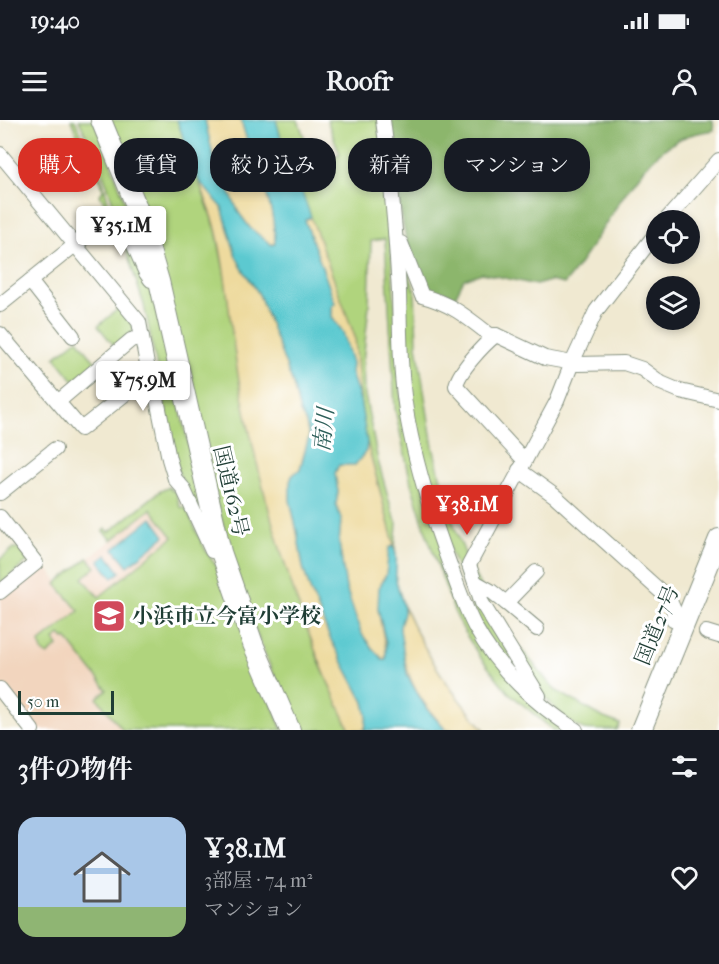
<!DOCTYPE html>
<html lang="ja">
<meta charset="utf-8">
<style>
:root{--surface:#171b24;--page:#242831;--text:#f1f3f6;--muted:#9ea1a6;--line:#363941;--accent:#d93025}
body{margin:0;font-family:"IM FELL French Canon","Noto Serif JP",serif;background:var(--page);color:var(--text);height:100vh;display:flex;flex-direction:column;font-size:22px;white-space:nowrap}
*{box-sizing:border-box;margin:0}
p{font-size:20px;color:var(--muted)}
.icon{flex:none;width:33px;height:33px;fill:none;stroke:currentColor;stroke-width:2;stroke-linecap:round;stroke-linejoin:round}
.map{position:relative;height:610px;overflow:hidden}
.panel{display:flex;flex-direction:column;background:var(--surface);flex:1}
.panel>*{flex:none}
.banner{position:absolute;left:18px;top:18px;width:684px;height:54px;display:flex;gap:12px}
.controls{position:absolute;left:646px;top:90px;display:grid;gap:12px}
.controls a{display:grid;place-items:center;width:54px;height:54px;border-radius:50%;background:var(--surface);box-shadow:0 3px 9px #0003;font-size:30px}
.scale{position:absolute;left:18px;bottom:15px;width:96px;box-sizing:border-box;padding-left:6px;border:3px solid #1f3d34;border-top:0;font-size:16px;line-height:21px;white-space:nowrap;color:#1f3d34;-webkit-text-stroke:4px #fff;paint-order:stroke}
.price{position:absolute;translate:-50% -51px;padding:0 14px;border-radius:6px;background:#fff;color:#222;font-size:20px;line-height:39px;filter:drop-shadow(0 2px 3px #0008)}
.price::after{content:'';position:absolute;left:50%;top:36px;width:18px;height:14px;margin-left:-9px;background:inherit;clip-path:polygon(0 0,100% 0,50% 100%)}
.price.current{background:var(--accent);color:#fff}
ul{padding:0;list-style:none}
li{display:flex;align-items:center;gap:18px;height:150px;padding:0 18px}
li+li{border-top:2px solid var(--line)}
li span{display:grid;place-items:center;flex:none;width:168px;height:120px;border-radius:18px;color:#555}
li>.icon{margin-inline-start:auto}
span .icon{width:72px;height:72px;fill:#fffc;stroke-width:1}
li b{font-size:26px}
h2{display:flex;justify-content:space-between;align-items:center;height:72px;padding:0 18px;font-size:26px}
.chip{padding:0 21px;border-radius:24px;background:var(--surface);box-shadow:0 3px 9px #0003;font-size:21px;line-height:54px}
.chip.current{background:var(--accent);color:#fff}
.status{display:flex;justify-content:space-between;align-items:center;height:42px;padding:0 30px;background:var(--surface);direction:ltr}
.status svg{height:16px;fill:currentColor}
header{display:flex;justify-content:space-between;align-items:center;height:78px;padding:0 18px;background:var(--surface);font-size:27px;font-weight:800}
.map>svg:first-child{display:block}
.built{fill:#f2d5be}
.green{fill:#b0d47d;stroke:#688858;stroke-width:1.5}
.forest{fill:#8cb66c;stroke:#567a50;stroke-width:1.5}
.sand{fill:#eeda9e;stroke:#868c69;stroke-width:1.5}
.water{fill:#5cc9d0;stroke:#3e8382;stroke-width:1.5}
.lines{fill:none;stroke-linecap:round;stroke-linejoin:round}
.minor-casing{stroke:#889382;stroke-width:16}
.highway-casing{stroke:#889382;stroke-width:22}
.minor{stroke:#fff;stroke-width:14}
.highway{stroke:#fff;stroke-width:20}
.labels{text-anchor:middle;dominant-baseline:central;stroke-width:6;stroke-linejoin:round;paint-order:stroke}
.street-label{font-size:21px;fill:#1f3d34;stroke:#fff}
.poi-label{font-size:21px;font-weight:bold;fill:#1f3d34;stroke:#fff;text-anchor:start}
.water-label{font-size:22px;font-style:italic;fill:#2e605b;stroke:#fff}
</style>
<div class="status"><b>19:40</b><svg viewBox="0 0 49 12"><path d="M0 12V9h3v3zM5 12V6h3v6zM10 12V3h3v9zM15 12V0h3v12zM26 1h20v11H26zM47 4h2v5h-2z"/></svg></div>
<header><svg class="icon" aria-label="menu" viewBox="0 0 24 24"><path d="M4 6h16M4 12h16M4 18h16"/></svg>Roofr<svg class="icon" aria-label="person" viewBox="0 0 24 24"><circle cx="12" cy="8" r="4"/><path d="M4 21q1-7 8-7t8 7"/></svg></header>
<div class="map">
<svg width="719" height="610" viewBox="0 0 719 610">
<rect width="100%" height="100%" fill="#fff"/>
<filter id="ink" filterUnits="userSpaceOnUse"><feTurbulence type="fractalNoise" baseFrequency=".0167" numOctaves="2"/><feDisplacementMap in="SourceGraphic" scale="12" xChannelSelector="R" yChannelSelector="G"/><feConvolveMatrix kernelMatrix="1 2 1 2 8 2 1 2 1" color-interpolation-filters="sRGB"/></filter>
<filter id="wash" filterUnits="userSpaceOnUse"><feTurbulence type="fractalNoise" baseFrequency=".008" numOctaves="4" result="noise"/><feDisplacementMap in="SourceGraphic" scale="24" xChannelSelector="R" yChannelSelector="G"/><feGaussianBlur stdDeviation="1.35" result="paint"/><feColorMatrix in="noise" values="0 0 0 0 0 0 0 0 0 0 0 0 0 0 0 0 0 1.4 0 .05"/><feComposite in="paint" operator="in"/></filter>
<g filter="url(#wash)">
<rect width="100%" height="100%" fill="#f0e9d1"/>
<!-- built -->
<polygon class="built" points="175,370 180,387 185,387 259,610 37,610 0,564 0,477 42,443 59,462"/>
<!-- green -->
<g class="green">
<polygon points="71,0 75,0 103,62 109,85 107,87 100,75 103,70 101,62 87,37"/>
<polygon points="79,0 95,0 149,147 123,99 114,87 107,64"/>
<polygon points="108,0 177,0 216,110 272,397 319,542 350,610 297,610 247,491"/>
<polygon points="276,0 298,0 313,42 340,34 327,0 378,0 385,47 402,290 471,510 567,610 553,610 508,572 480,537 465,513 454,491 426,412 411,363 395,289 385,119 371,121 369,185 363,242 364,270 378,341 392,391 397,403 395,428 367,322 360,280 355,219 287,32 283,26"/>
<polygon points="121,114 152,169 211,420 175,345 177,344 144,185"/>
<polygon points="401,131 415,171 417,225 423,264 433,327 448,389 467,439 532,571 508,546 480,505 441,408 410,288"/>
<polygon points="119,188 134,207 132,213 115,227 98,206"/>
<polygon points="78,219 96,243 74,261 55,237"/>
<path d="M169,367L172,371L175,370L180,387L186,388C196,409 203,431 219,449L282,610H123L97,578L107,570L66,518L64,519L60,515L54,520L58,526L47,535L43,533L39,523L79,491L56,464L88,438L96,447L83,458L99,477L173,417L151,389L112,420L103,411L106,409L109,412L159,372Z"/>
<polygon points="14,428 20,429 29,440 2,463 0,460 0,439"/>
<path d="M500,504L555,570L604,598L620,604L617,610C607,610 593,610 584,609C548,597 520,536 500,504Z"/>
</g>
<!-- forest -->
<path class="forest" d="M391,0H713L714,10C705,12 695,13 687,16C632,37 602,122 564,164L550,161L536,165L482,153L464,159L454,179C446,176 435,174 429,168C399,145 396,39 391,0Z"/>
<!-- sand -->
<g class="sand">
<path d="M205,0H241C252,41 276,81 275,124H269L250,108L239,93L213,36Z"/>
<path d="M199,61L222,87L236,136L242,148L259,174L293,264L300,292L306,303L309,317L307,324L300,349L292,356L290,362V380L297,411L303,447L310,469L330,518L364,582L367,595L365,610H350C299,505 264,386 241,271C230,218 229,162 216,109C212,92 204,77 199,61Z"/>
<polygon points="311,97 355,217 360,280 351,253 352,243 341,210 332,197 332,186 305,100"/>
<polygon points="367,322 395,428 393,426 386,455 382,460 378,489 387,535 384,540 372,528 361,513 346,468 339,423 341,399 336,384 338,372 335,353 339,345 355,345 366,331"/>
<path d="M404,486C424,531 451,574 485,610H446C415,575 404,556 400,509C399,501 404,496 404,486Z"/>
</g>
<!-- water -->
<g class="water">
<path d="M177,0H205L213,36L239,93L250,108L272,125L275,124C276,81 251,41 241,0H276L283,26L287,32L311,97L305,100L335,183L332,186V197L343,212L352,243L351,253L360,280L367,322L366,331L355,345H339L335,353L338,372L336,384L341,399L339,423L346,468L361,513L372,528L383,540L386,539V523L378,489L379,468L386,455L389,428L393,426C399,436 395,448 396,459C397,470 404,481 404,492C404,498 399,503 400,510L407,554L413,566L426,588L446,610H365L367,595L364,582L330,518L310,469L303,447L297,411L290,380V362L292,356L300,349L307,324L309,317L306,303L300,292L293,264L259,174L242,148L236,136L222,87L199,61Z"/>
<polygon points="152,398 165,416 128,446 114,429"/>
<polygon points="107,435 120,452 113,458 99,441"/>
</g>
</g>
<g filter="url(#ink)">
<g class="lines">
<defs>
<g id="minor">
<path d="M383,0C391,57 396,115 399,172C400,210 400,254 406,290C415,344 432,397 451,448C458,468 465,488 475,507C498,549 536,585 576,610"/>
<polyline points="0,34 139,202 149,255 154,264 169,339 175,359 183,368 212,431 221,432"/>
<polyline points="666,100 719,40"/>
<path d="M401,123L422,176C450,183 467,197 490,215H496L545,238L578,244L624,243L642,249L661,263L680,271L719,280"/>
<polyline points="30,161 73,216"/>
<path d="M0,185L106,100C129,102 137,135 146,153L151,160L159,161"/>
<polyline points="0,214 81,309 149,255"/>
<path d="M496,215C484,224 458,252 456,266L525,341"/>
<polyline points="59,281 131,220 142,217"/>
<polyline points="519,350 555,376 669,479 674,490 673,499 675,500"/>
<polyline points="0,373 55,329"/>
<polyline points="0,397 36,443 0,472"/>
<polyline points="475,462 491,471 506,483 536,452"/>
<polyline points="506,483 537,509"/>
<polyline points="706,512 719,516"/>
<polyline points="0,569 32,610"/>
<polyline points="539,576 482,483 469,445 557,281 572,243 596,191 657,112"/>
</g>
<g id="highway">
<polyline points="101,0 138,90 159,161 221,432 253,524 290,610"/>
<polyline points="641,610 719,419"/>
</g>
</defs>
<!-- minor casing -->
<use href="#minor" class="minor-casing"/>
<!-- highway casing -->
<use href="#highway" class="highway-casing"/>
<!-- minor -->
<use href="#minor" class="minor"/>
<!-- highway -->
<use href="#highway" class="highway"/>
</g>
</g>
<!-- icons -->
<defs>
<symbol id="school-square" viewBox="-11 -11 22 22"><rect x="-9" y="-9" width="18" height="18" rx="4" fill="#d1495b" stroke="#fff"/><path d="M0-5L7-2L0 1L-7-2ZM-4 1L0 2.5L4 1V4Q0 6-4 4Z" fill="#fff"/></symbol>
</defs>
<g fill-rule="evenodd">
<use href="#school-square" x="90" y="477" width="38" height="38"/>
</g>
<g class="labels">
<!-- street labels -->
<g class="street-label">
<text transform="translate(231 371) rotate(77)">国道162号</text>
<text transform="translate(657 505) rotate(-68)">国道27号</text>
</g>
<!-- poi labels -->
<g class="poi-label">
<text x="132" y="496">小浜市立今富小学校</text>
</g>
<!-- water labels -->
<g class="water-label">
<text transform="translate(324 310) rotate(-84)">南川</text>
</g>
</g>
</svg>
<div class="controls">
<a><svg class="icon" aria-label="locate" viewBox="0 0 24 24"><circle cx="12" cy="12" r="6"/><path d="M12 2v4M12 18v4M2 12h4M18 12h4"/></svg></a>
<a><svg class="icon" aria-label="layers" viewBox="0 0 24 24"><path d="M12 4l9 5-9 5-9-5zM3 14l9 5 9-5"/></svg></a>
</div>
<div class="scale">50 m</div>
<b class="price" style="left:121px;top:137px">¥35.1M</b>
<b class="price" style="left:143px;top:292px">¥75.9M</b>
<b class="price current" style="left:467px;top:416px">¥38.1M</b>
<div class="banner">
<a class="chip current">購入</a>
<a class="chip">賃貸</a>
<a class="chip">絞り込み</a>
<a class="chip">新着</a>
<a class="chip">マンション</a>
</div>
</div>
<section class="panel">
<h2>3件の物件<svg class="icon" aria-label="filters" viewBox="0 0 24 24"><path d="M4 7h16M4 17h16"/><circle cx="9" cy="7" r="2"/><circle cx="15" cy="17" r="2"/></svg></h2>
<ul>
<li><span style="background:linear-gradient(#a9c7e8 75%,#8fb573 0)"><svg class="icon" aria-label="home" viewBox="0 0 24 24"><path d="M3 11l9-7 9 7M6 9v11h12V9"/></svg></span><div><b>¥38.1M</b><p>3部屋 · 74 m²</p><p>マンション</p></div><svg class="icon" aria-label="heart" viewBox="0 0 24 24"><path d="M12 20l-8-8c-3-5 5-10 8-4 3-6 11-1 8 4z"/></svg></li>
</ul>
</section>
